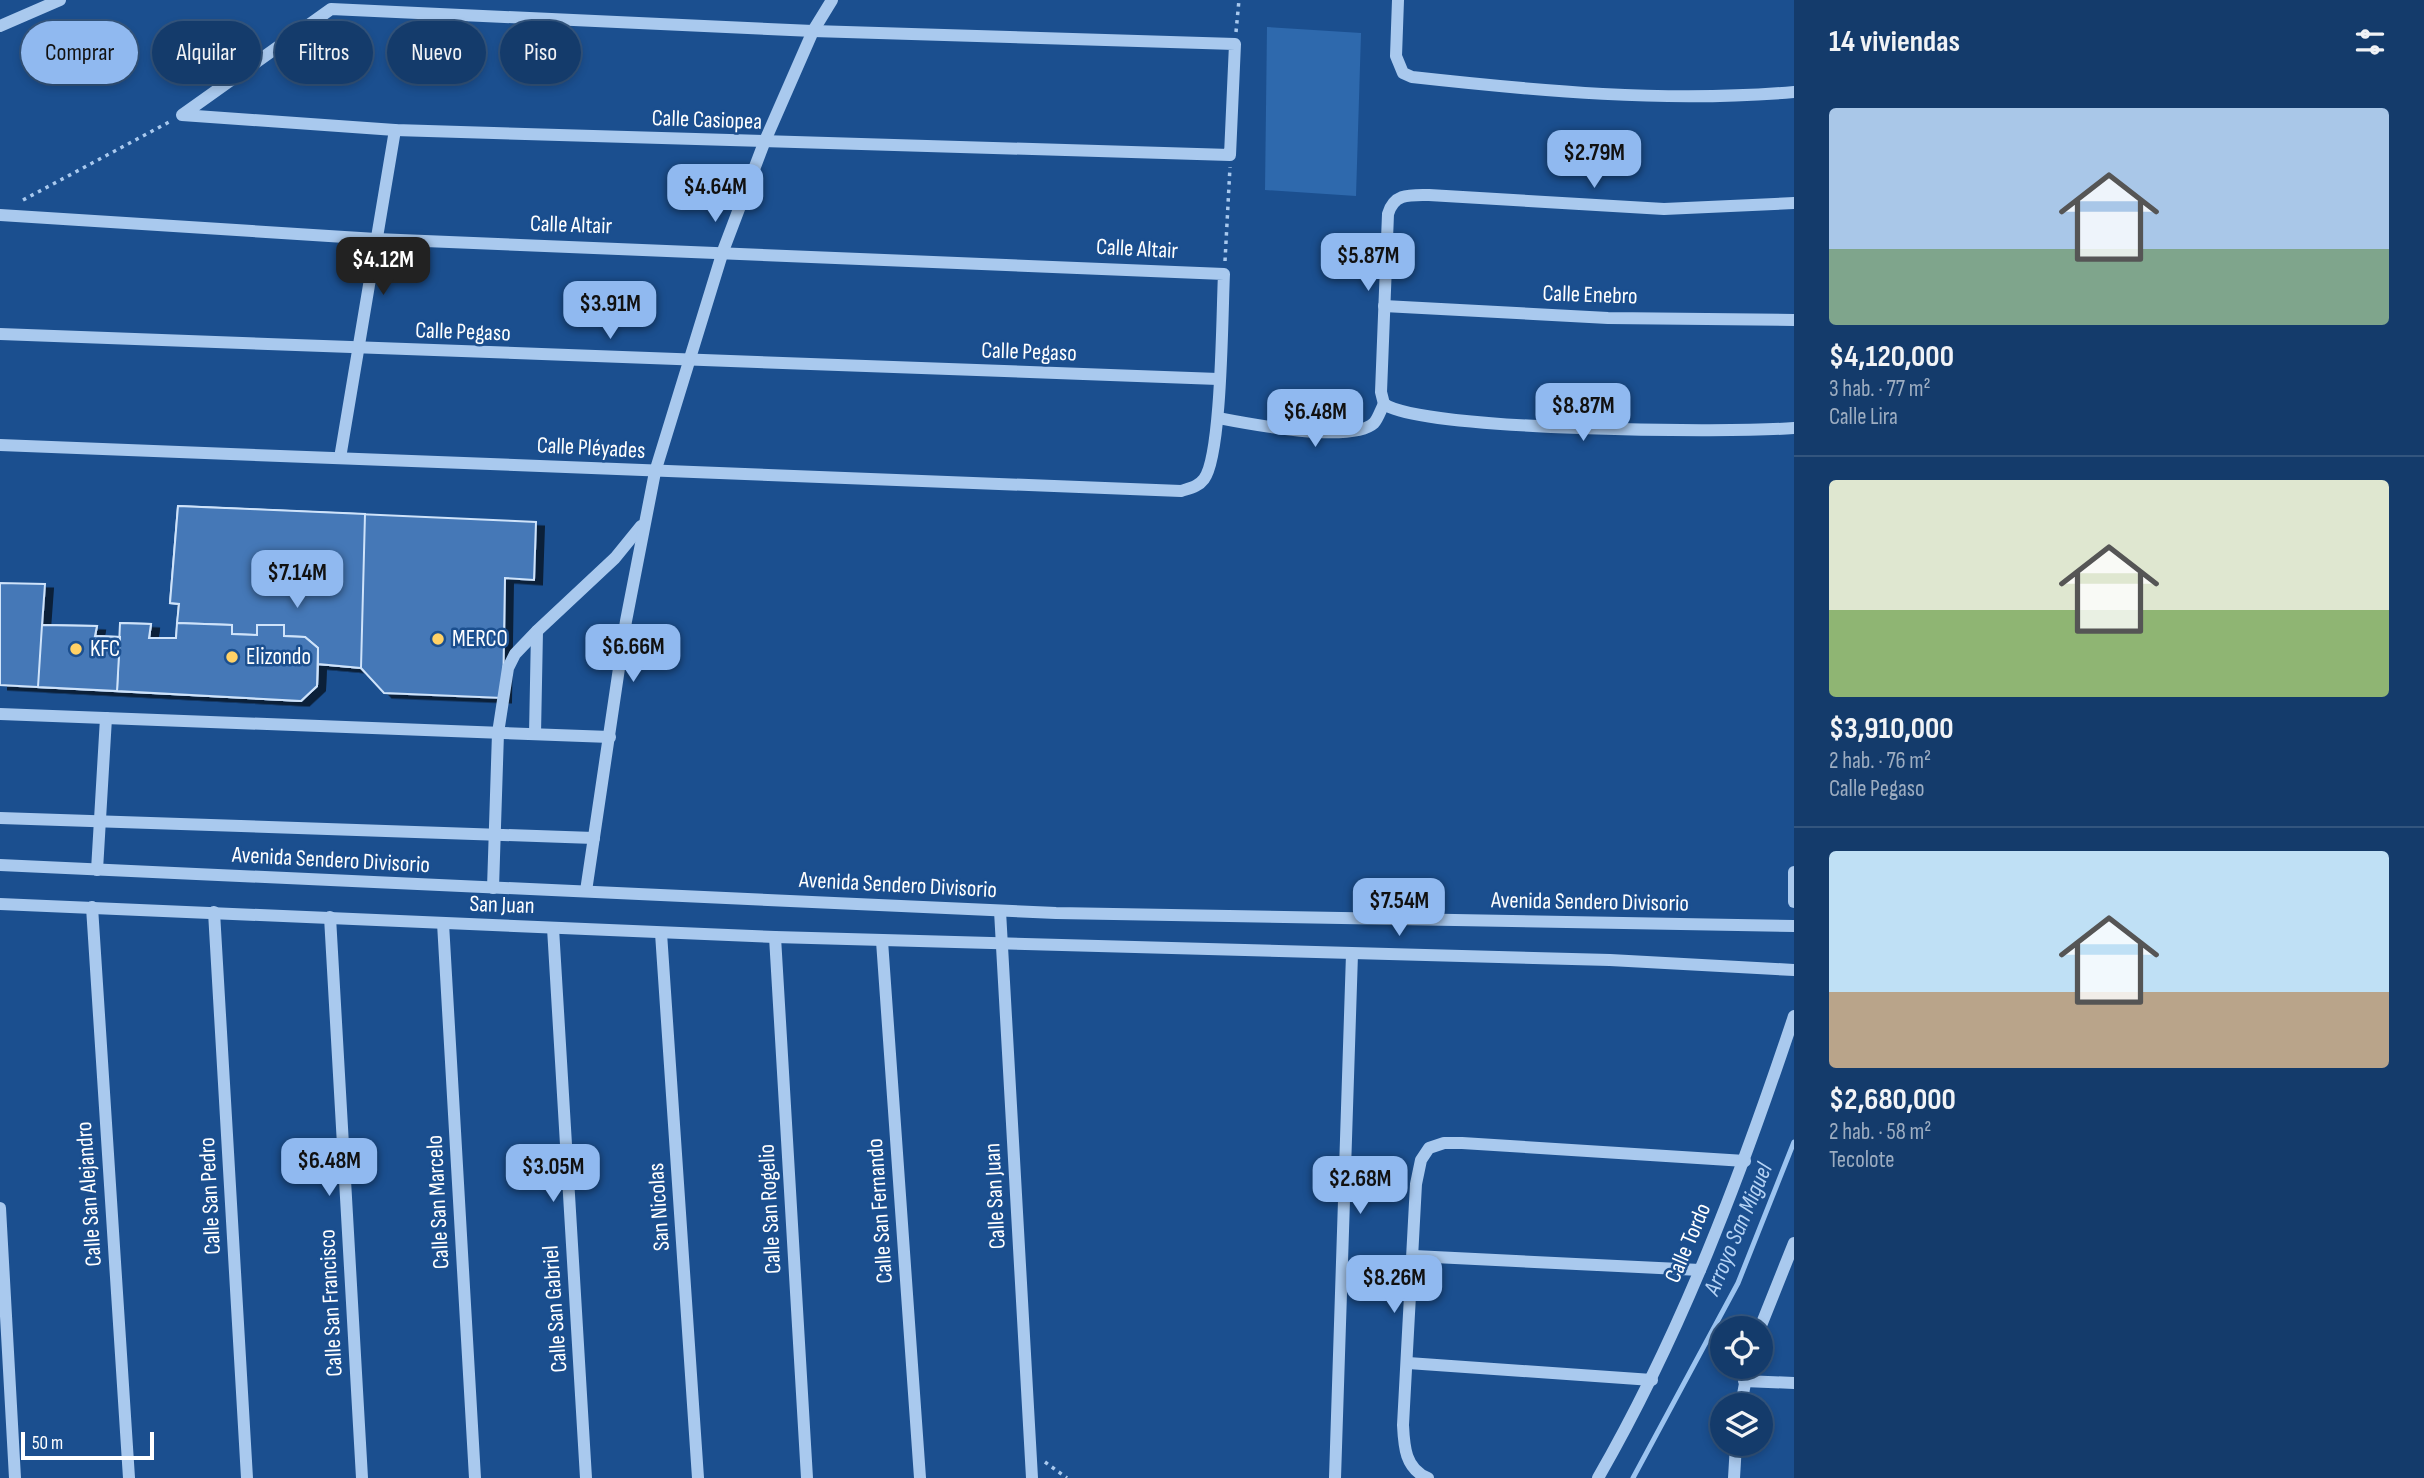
<!DOCTYPE html>
<html lang="es">
<meta charset="utf-8">
<style>
:root{--surface:#143b6b;--page:#214673;--text:#f1f3f6;--muted:#9dadc1;--line:#33557e;--accent:#90b9f0}
body{margin:0;font-family:"Sofia Sans Condensed",sans-serif;background:var(--page);color:var(--text);height:100vh;display:flex;flex-direction:column;font-size:26px;white-space:nowrap}
*{box-sizing:border-box;margin:0}
p{font-size:23px;color:var(--muted)}
.icon{flex:none;width:38px;height:38px;fill:none;stroke:currentColor;stroke-width:2;stroke-linecap:round;stroke-linejoin:round}
.map{position:relative;flex:1;overflow:hidden}
.drawer{display:flex;flex-direction:column;background:var(--surface);width:630px}
.drawer>*{flex:none}
.top-card{position:absolute;left:21px;top:21px;width:665px;height:63px;display:flex;gap:14px}
.tools{position:absolute;left:1710px;top:1316px;display:grid;gap:14px}
.tools a{display:grid;place-items:center;width:63px;height:63px;border-radius:50%;background:var(--surface);box-shadow:0 4px 10px #0003,0 0 0 2px var(--line);font-size:35px}
.scale{position:absolute;left:21px;bottom:18px;width:133px;box-sizing:border-box;padding-left:7px;border:4px solid #fff;border-top:0;font-size:19px;line-height:24px;white-space:nowrap;color:#fff;-webkit-text-stroke:5px #1b4f8f;paint-order:stroke}
.price{position:absolute;translate:-50% -60px;padding:0 16px;border-radius:14px;background:var(--accent);color:#111;font-size:23px;line-height:46px;filter:drop-shadow(0 2px 4px #0008)}
.price::after{content:'';position:absolute;left:50%;top:42px;width:21px;height:16px;margin-left:-10px;background:inherit;clip-path:polygon(0 0,100% 0,50% 100%)}
.price.on{background:#222;color:#fff}
ul{padding:0;list-style:none}
li{display:grid;align-content:center;gap:14px;height:371px;padding:0 35px}
li+li{border-top:2px solid var(--line)}
li span{display:grid;place-items:center;height:217px;border-radius:7px;color:#555}
li>.icon{margin-inline-start:auto}
span .icon{width:126px;height:126px;fill:#fffc;stroke-width:1}
li b{font-size:30px}
h2{display:flex;justify-content:space-between;align-items:center;height:84px;padding:0 35px;font-size:30px}
.tag{padding:0 24px;border-radius:32px;background:var(--surface);box-shadow:0 4px 10px #0003,0 0 0 2px var(--line);font-size:24px;line-height:63px}
.tag.on{background:var(--accent);color:#111}
main{display:flex;flex:1;min-height:0}
.map>svg:first-child{display:block}
.green{fill:#2e69ad}
.lines{fill:none;stroke-linecap:round;stroke-linejoin:round}
.stream{stroke:#9cc4f0;stroke-width:5}
.building{fill:#4478b7;stroke:#cfe3fa;stroke-width:2;filter:url(#shadow)}
.path{stroke:#a9c9ee;stroke-width:3.5;stroke-dasharray:3.5 5;stroke-linecap:butt}
.minor{stroke:#a9c9ee;stroke-width:12}
.poi-dot{fill:#ffd166;stroke:#1b4f8f;stroke-width:2.5}
.labels{text-anchor:middle;dominant-baseline:central;stroke-width:5;stroke-linejoin:round;paint-order:stroke}
.street-label{font-size:23px;fill:#fff;stroke:#1b4f8f}
.poi-label{font-size:23px;fill:#fff;stroke:#1b4f8f;text-anchor:start}
.water-label{font-size:24px;font-style:italic;fill:#b5d3f5;stroke:#1b4f8f}
</style>
<main>
<div class="map">
<svg width="1794" height="1478" viewBox="0 0 1794 1478">
<defs>
<filter id="shadow"><feDropShadow dx="8" dy="4.5" stdDeviation="0" flood-color="#0009"/></filter>
</defs>
<rect width="100%" height="100%" fill="#1b4f8f"/>
<!-- green -->
<polygon class="green" points="1267,27 1361,33 1356,196 1265,190"/>
<g class="lines">
<!-- stream -->
<polyline class="stream" points="1633,1478 1738,1283 1794,1142"/>
</g>
<!-- building -->
<g class="building">
<polygon points="178,506 536,522 534,580 505,578 503,698 384,693 361,668 318,664 317,686 301,701 0,685 0,583 45,584 42,625 97,626 95,636 120,637 120,623 151,624 149,638 176,638 179,604 170,603"/>
<polygon points="178,506 365,514 361,668 318,664 318,648 305,637 284,636 284,625 257,625 257,635 232,634 232,625 177,623 179,604 170,603"/>
<polygon points="120,623 151,624 149,638 176,638 177,623 232,625 232,634 257,635 257,625 284,625 284,636 305,637 318,648 317,686 301,701 117,691"/>
<polygon points="42,625 97,626 95,636 120,637 117,691 38,687"/>
</g>
<g class="lines">
<!-- path -->
<g class="path">
<polyline points="1236,32 1239,0"/>
<polyline points="23,200 171,121"/>
<polyline points="1225,261 1230,167"/>
<polyline points="1045,1462 1067,1478"/>
</g>
<!-- minor -->
<g class="minor">
<path d="M1398,0L1396,56L1403,73L1412,77C1539,91 1666,103 1794,92"/>
<polygon points="331,9 813,31 1235,44 1230,155 395,130 182,115"/>
<polyline points="0,26 60,0"/>
<path d="M0,215L376,239L1224,274C1222,311 1222,456 1204,479C1198,487 1190,488 1181,491L0,445"/>
<polyline points="1384,306 1608,318 1794,320"/>
<polyline points="0,334 1218,379"/>
<path d="M1384,404L1381,392L1388,214C1394,193 1410,195 1429,195L1664,209L1794,203"/>
<path d="M1384,404C1422,431 1733,433 1794,428"/>
<path d="M1218,418C1249,424 1351,444 1374,423C1378,419 1381,409 1384,404"/>
<polyline points="340,458 395,130"/>
<polyline points="0,714 610,737"/>
<polyline points="535,734 537,631"/>
<polyline points="0,818 594,838"/>
<polyline points="0,865 1056,913 1794,926"/>
<polyline points="97,870 106,718"/>
<polyline points="1794,872 1794,902"/>
<polyline points="493,888 498,733 508,668 515,654 537,631 615,558 641,526"/>
<polyline points="586,891 626,621 655,472 723,251 764,143 813,31 832,0"/>
<polyline points="0,904 775,937 1610,960 1794,970"/>
<polyline points="92,907 129,1478"/>
<polyline points="1000,911 1032,1478"/>
<polyline points="214,912 247,1478"/>
<polyline points="330,917 362,1478"/>
<polyline points="443,923 475,1478"/>
<polyline points="553,928 586,1478"/>
<polyline points="661,933 698,1478"/>
<polyline points="775,937 807,1478"/>
<polyline points="882,941 920,1478"/>
<polyline points="0,1208 15,1478"/>
<polyline points="1414,1256 1700,1270"/>
<polyline points="1760,1328 1794,1243"/>
<polyline points="1408,1363 1652,1380"/>
<polyline points="1744,1381 1794,1383"/>
<polyline points="1741,1405 1748,1367"/>
<polyline points="1335,1478 1352,954"/>
<path d="M1428,1478C1405,1469 1404,1446 1403,1425L1416,1184L1421,1160L1429,1148L1444,1143H1462L1745,1161"/>
<path d="M1598,1478C1682,1332 1741,1175 1794,1016"/>
<polyline points="1734,1478 1736,1444"/>
</g>
</g>
<!-- markers -->
<g class="poi-dot">
<circle cx="438" cy="639" r="7"/>
<circle cx="76" cy="649" r="7"/>
<circle cx="232" cy="657" r="7"/>
</g>
<g class="labels">
<!-- street labels -->
<g class="street-label">
<text transform="translate(707 120) rotate(2)">Calle Casiopea</text>
<text transform="translate(571 225) rotate(2)">Calle Altair</text>
<text transform="translate(1137 249) rotate(3)">Calle Altair</text>
<text transform="translate(1590 295) rotate(2)">Calle Enebro</text>
<text transform="translate(463 332) rotate(2)">Calle Pegaso</text>
<text transform="translate(1029 352) rotate(2)">Calle Pegaso</text>
<text transform="translate(591 448) rotate(3)">Calle Pléyades</text>
<text transform="translate(331 860) rotate(3)">Avenida Sendero Divisorio</text>
<text transform="translate(898 885) rotate(3)">Avenida Sendero Divisorio</text>
<text transform="translate(1590 902) rotate(1)">Avenida Sendero Divisorio</text>
<text transform="translate(502 905) rotate(2)">San Juan</text>
<text transform="translate(89 1194) rotate(-94)">Calle San Alejandro</text>
<text transform="translate(210 1196) rotate(-93)">Calle San Pedro</text>
<text transform="translate(995 1196) rotate(-93)">Calle San Juan</text>
<text transform="translate(438 1202) rotate(-93)">Calle San Marcelo</text>
<text transform="translate(659 1207) rotate(-94)">San Nicolas</text>
<text transform="translate(770 1209) rotate(-93)">Calle San Rogelio</text>
<text transform="translate(880 1211) rotate(-94)">Calle San Fernando</text>
<text transform="translate(1688 1243) rotate(-67)">Calle Tordo</text>
<text transform="translate(331 1303) rotate(-93)">Calle San Francisco</text>
<text transform="translate(555 1309) rotate(-94)">Calle San Gabriel</text>
</g>
<!-- poi labels -->
<g class="poi-label">
<text x="452" y="639">MERCO</text>
<text x="90" y="649">KFC</text>
<text x="246" y="657">Elizondo</text>
</g>
<!-- water labels -->
<g class="water-label">
<text transform="translate(1738 1229) rotate(-67)">Arroyo San Miguel</text>
</g>
</g>
</svg>
<div class="tools">
<a><svg class="icon" aria-label="locate" viewBox="0 0 24 24"><circle cx="12" cy="12" r="6"/><path d="M12 2v4M12 18v4M2 12h4M18 12h4"/></svg></a>
<a><svg class="icon" aria-label="layers" viewBox="0 0 24 24"><path d="M12 4l9 5-9 5-9-5zM3 14l9 5 9-5"/></svg></a>
</div>
<div class="scale">50 m</div>
<b class="price" style="left:1594px;top:190px">$2.79M</b>
<b class="price" style="left:715px;top:224px">$4.64M</b>
<b class="price" style="left:1368px;top:293px">$5.87M</b>
<b class="price on" style="left:383px;top:297px">$4.12M</b>
<b class="price" style="left:610px;top:341px">$3.91M</b>
<b class="price" style="left:1583px;top:443px">$8.87M</b>
<b class="price" style="left:1315px;top:449px">$6.48M</b>
<b class="price" style="left:297px;top:610px">$7.14M</b>
<b class="price" style="left:633px;top:684px">$6.66M</b>
<b class="price" style="left:1399px;top:938px">$7.54M</b>
<b class="price" style="left:329px;top:1198px">$6.48M</b>
<b class="price" style="left:553px;top:1204px">$3.05M</b>
<b class="price" style="left:1360px;top:1216px">$2.68M</b>
<b class="price" style="left:1394px;top:1315px">$8.26M</b>
<div class="top-card">
<a class="tag on">Comprar</a>
<a class="tag">Alquilar</a>
<a class="tag">Filtros</a>
<a class="tag">Nuevo</a>
<a class="tag">Piso</a>
</div>
</div>
<section class="drawer">
<h2>14 viviendas<svg class="icon" aria-label="filters" viewBox="0 0 24 24"><path d="M4 7h16M4 17h16"/><circle cx="9" cy="7" r="2"/><circle cx="15" cy="17" r="2"/></svg></h2>
<ul>
<li><span style="background:linear-gradient(#a9c7e8 65%,#7fa58c 0)"><svg class="icon" aria-label="home" viewBox="0 0 24 24"><path d="M3 11l9-7 9 7M6 9v11h12V9"/></svg></span><div><b>$4,120,000</b><p>3 hab. · 77 m²</p><p>Calle Lira</p></div></li>
<li><span style="background:linear-gradient(#dfe7d0 60%,#8fb573 0)"><svg class="icon" aria-label="home" viewBox="0 0 24 24"><path d="M3 11l9-7 9 7M6 9v11h12V9"/></svg></span><div><b>$3,910,000</b><p>2 hab. · 76 m²</p><p>Calle Pegaso</p></div></li>
<li><span style="background:linear-gradient(#bfe0f5 65%,#b9a48a 0)"><svg class="icon" aria-label="home" viewBox="0 0 24 24"><path d="M3 11l9-7 9 7M6 9v11h12V9"/></svg></span><div><b>$2,680,000</b><p>2 hab. · 58 m²</p><p>Tecolote</p></div></li>
</ul>
</section>
</main>
